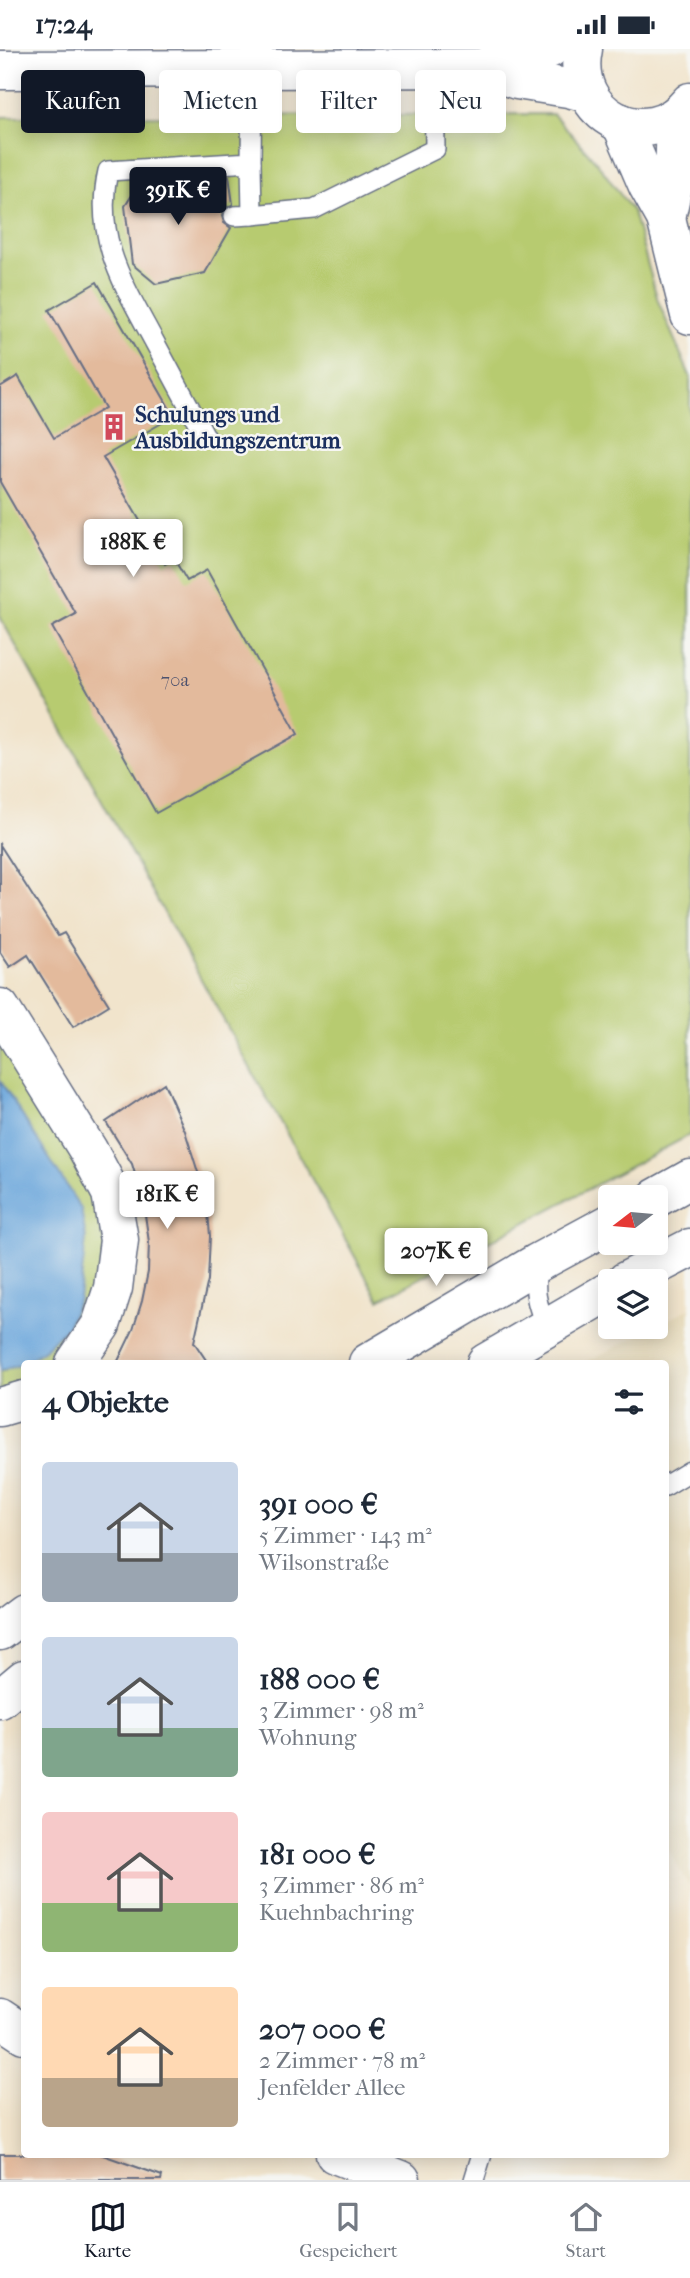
<!DOCTYPE html>
<html lang="de">
<meta charset="utf-8">
<style>
:root{--surface:#fff;--page:#f6f6f7;--text:#1f2937;--muted:#747a83;--line:#e0e1e3;--accent:#111827}
body{margin:0;font-family:"IM FELL French Canon",serif;background:var(--page);color:var(--text);height:100vh;display:flex;flex-direction:column;font-size:26px;white-space:nowrap}
*{box-sizing:border-box;margin:0}
p{font-size:23px;color:var(--muted)}
.icon{flex:none;width:38px;height:38px;fill:none;stroke:currentColor;stroke-width:2;stroke-linecap:round;stroke-linejoin:round}
.map{position:relative;flex:1;overflow:hidden}
.details{position:absolute;left:21px;top:1311px;width:648px;height:798px;display:flex;flex-direction:column;background:var(--surface);border-radius:7px;box-shadow:0 4px 18px #0003}
.details>*{flex:none}
.hud{position:absolute;left:21px;top:21px;width:649px;height:63px;display:flex;gap:14px}
.needle{width:46px;rotate:254deg}
.buttons{position:absolute;left:598px;top:1136px;display:grid;gap:14px}
.buttons a{display:grid;place-items:center;width:70px;height:70px;border-radius:7px;background:var(--surface);box-shadow:0 4px 18px #0003;font-size:35px}
.price{position:absolute;translate:-50% -60px;padding:0 16px;border-radius:7px;background:#fff;color:#222;font-size:23px;line-height:46px;filter:drop-shadow(0 2px 4px #0008)}
.price::after{content:'';position:absolute;left:50%;top:42px;width:21px;height:16px;margin-left:-10px;background:inherit;clip-path:polygon(0 0,100% 0,50% 100%)}
.price.selected{background:var(--accent);color:#fff}
ul{padding:0;list-style:none}
li{display:flex;align-items:center;gap:21px;height:175px;padding:0 21px}
li span{display:grid;place-items:center;flex:none;width:196px;height:140px;border-radius:7px;color:#555}
li>.icon{margin-inline-start:auto}
span .icon{width:84px;height:84px;fill:#fffc;stroke-width:1}
li b{font-size:30px}
h2{display:flex;justify-content:space-between;align-items:center;height:84px;padding:0 21px;font-size:30px}
.tag{padding:0 24px;border-radius:7px;background:var(--surface);box-shadow:0 4px 18px #0003;font-size:24px;line-height:63px}
.tag.selected{background:var(--accent);color:#fff}
.status{display:flex;justify-content:space-between;align-items:center;height:49px;padding:0 35px;background:var(--surface);direction:ltr}
.status svg{height:19px;fill:currentColor}
.menu{display:flex;justify-content:space-around;align-items:center;height:98px;border-top:2px solid var(--line);background:var(--surface);font-size:19px;color:var(--muted)}
.menu a{display:grid;justify-items:center;gap:4px}
.menu .selected{color:var(--accent)}
.map>svg:first-child{display:block}
.built{fill:#e7daba}
.green{fill:#b7cb6f;stroke:#697d66;stroke-width:2}
.water{fill:#6ba6db;stroke:#436a9c;stroke-width:2}
.building{fill:#e3ba9c}
.lines{fill:none;stroke-linecap:round;stroke-linejoin:round}
.lane-casing{stroke:#666e84;stroke-width:22}
.street-casing{stroke:#666e84;stroke-width:41}
.secondary-casing{stroke:#666e84;stroke-width:41}
.lane{stroke:#fff;stroke-width:19}
.street{stroke:#fff;stroke-width:38}
.secondary{stroke:#fff;stroke-width:38}
.labels{text-anchor:middle;dominant-baseline:central;stroke-width:5;stroke-linejoin:round;paint-order:stroke}
.number-label{font-size:19px;fill:#4d526e}
.poi-label{font-size:23px;font-weight:bold;fill:#1b2f5e;stroke:#f6f6f2;text-anchor:start}
</style>
<div class="status"><b>17:24</b><svg viewBox="0 0 49 12"><path d="M0 12V9h3v3zM5 12V6h3v6zM10 12V3h3v9zM15 12V0h3v12zM26 1h20v11H26zM47 4h2v5h-2z"/></svg></div>
<div class="map">
<svg width="690" height="2131" viewBox="0 0 690 2131">
<rect width="100%" height="100%" fill="#f6f6f2"/>
<filter id="ink" filterUnits="userSpaceOnUse"><feTurbulence type="fractalNoise" baseFrequency=".0143" numOctaves="2"/><feDisplacementMap in="SourceGraphic" scale="14" xChannelSelector="R" yChannelSelector="G"/><feConvolveMatrix kernelMatrix="1 2 1 2 8 2 1 2 1" color-interpolation-filters="sRGB"/></filter>
<filter id="wash" filterUnits="userSpaceOnUse"><feTurbulence type="fractalNoise" baseFrequency=".00686" numOctaves="4" result="noise"/><feDisplacementMap in="SourceGraphic" scale="28" xChannelSelector="R" yChannelSelector="G"/><feGaussianBlur stdDeviation="1.57" result="paint"/><feColorMatrix in="noise" values="0 0 0 0 0 0 0 0 0 0 0 0 0 0 0 0 0 1.4 0 .05"/><feComposite in="paint" operator="in"/></filter>
<g filter="url(#wash)">
<rect width="100%" height="100%" fill="#f1e4cc"/>
<!-- built -->
<polygon class="built" points="690,1259 690,1839 665,1795 665,1314 585,1314"/>
<!-- green -->
<g class="green">
<polygon points="553,65 598,115 633,163 658,252 690,327 690,1086 379,1251 0,568 0,68"/>
<polygon points="0,989 88,1131 106,1200 90,1270 57,1314 24,1314 24,1338 0,1345 0,1322 5,1322 86,1190 80,1160 0,1031"/>
</g>
<!-- water -->
<polygon class="water" points="0,1031 81,1160 86,1190 79,1250 67,1278 44,1301 23,1315 0,1322"/>
<g id="blocks">
<!-- building -->
<g class="building">
<polygon points="229,127 233,155 223,161 222,167 224,174 231,179 205,224 156,235 132,215 125,157 138,137"/>
<polygon points="97,233 174,367 103,408 165,515 174,510 187,532 207,521 298,685 156,764 52,578 76,565 0,433 0,338 18,327 54,389 105,359 49,261"/>
<polygon points="0,796 58,887 64,884 109,956 73,978 28,906 10,918 0,903"/>
<polygon points="164,1034 185,1082 207,1152 210,1187 208,1231 194,1293 208,1314 117,1314 133,1281 142,1252 148,1223 149,1193 143,1152 132,1115 106,1073"/>
<polygon points="0,2105 100,2105 162,2127 161,2131 0,2131"/>
</g>
</g>
</g>
<g filter="url(#ink)">
<use href="#blocks" fill-opacity="0" stroke="#666e84" stroke-width="2"/>
<g class="lines">
<defs>
<g id="lane">
<polyline points="252,166 314,160 435,100 434,19"/>
<polyline points="234,167 252,166 251,113"/>
<path d="M205,387C188,355 171,324 154,292C124,236 93,189 108,122L251,113L252,20"/>
<path d="M537,1214C534,1242 535,1253 547,1278"/>
<polyline points="665,1437 690,1422"/>
<polyline points="474,2131 482,2105"/>
</g>
<g id="street">
<path d="M583,0C569,66 647,107 690,53"/>
<polyline points="483,19 515,5 549,0"/>
<polyline points="0,21 483,19 517,31 568,39 587,44"/>
<polyline points="621,74 648,137 666,169 690,266"/>
<polyline points="666,169 674,133 676,67"/>
<polyline points="0,959 88,1101 111,1144 119,1191 113,1239 101,1276 75,1314"/>
<polyline points="0,1358 24,1351"/>
</g>
<g id="secondary">
<polyline points="656,1149 690,1130"/>
<polyline points="626,1232 690,1199"/>
<polyline points="368,1314 537,1214 611,1174"/>
<polyline points="486,1314 611,1241"/>
<polyline points="0,1582 24,1564"/>
<polyline points="0,1650 24,1630"/>
<polyline points="0,1969 24,1985"/>
<polyline points="335,2105 401,2131"/>
</g>
</defs>
<!-- lane casing -->
<use href="#lane" class="lane-casing"/>
<!-- street casing -->
<use href="#street" class="street-casing"/>
<!-- secondary casing -->
<use href="#secondary" class="secondary-casing"/>
<!-- lane -->
<use href="#lane" class="lane"/>
<!-- street -->
<use href="#street" class="street"/>
<!-- secondary -->
<use href="#secondary" class="secondary"/>
</g>
</g>
<!-- icons -->
<defs>
<symbol id="building-bare" viewBox="-9 -9 18 18"><path d="M-4-6H4V6H1V3H-1V6H-4ZM-2.5-4.3h1.7v1.8h-1.7ZM.8-4.3h1.7v1.8H.8ZM-2.5-1h1.7V.8h-1.7ZM.8-1h1.7V.8H.8Z" fill="#d1495b" stroke="#f6f6f2" stroke-width="2.5" paint-order="stroke"/></symbol>
</defs>
<g fill-rule="evenodd">
<use href="#building-bare" x="95" y="359" width="38" height="38"/>
</g>
<g class="labels">
<!-- number labels -->
<g class="number-label">
<text x="175" y="631">70a</text>
</g>
<!-- poi labels -->
<g class="poi-label">
<text x="135" y="365">Schulungs und<tspan x="135" dy="26">Ausbildungszentrum</tspan></text>
</g>
</g>
</svg>
<div class="buttons">
<a><svg class="needle" viewBox="-14 -14 28 28"><path d="M0-13l5 13h-10z" fill="#e53935"/><path d="M0 13l5-13h-10z" fill="#747a83"/></svg></a>
<a><svg class="icon" aria-label="layers" viewBox="0 0 24 24"><path d="M12 4l9 5-9 5-9-5zM3 14l9 5 9-5"/></svg></a>
</div>
<b class="price selected" style="left:178px;top:178px">391K €</b>
<b class="price" style="left:133px;top:530px">188K €</b>
<b class="price" style="left:167px;top:1182px">181K €</b>
<b class="price" style="left:436px;top:1239px">207K €</b>
<div class="hud">
<a class="tag selected">Kaufen</a>
<a class="tag">Mieten</a>
<a class="tag">Filter</a>
<a class="tag">Neu</a>
</div>
<section class="details">
<h2>4 Objekte<svg class="icon" aria-label="filters" viewBox="0 0 24 24"><path d="M4 7h16M4 17h16"/><circle cx="9" cy="7" r="2"/><circle cx="15" cy="17" r="2"/></svg></h2>
<ul>
<li><span style="background:linear-gradient(#c9d6e8 65%,#9aa5b1 0)"><svg class="icon" aria-label="home" viewBox="0 0 24 24"><path d="M3 11l9-7 9 7M6 9v11h12V9"/></svg></span><div><b>391 000 €</b><p>5 Zimmer · 143 m²</p><p>Wilsonstraße</p></div></li>
<li><span style="background:linear-gradient(#c9d6e8 65%,#7fa58c 0)"><svg class="icon" aria-label="home" viewBox="0 0 24 24"><path d="M3 11l9-7 9 7M6 9v11h12V9"/></svg></span><div><b>188 000 €</b><p>3 Zimmer · 98 m²</p><p>Wohnung</p></div></li>
<li><span style="background:linear-gradient(#f6c9c9 65%,#8fb573 0)"><svg class="icon" aria-label="home" viewBox="0 0 24 24"><path d="M3 11l9-7 9 7M6 9v11h12V9"/></svg></span><div><b>181 000 €</b><p>3 Zimmer · 86 m²</p><p>Kuehnbachring</p></div></li>
<li><span style="background:linear-gradient(#ffd9b3 65%,#b9a48a 0)"><svg class="icon" aria-label="home" viewBox="0 0 24 24"><path d="M3 11l9-7 9 7M6 9v11h12V9"/></svg></span><div><b>207 000 €</b><p>2 Zimmer · 78 m²</p><p>Jenfelder Allee</p></div></li>
</ul>
</section>
</div>
<nav class="menu">
<a class="selected"><svg class="icon" aria-label="map" viewBox="0 0 24 24"><path d="M3 6l6-2 6 2 6-2v14l-6 2-6-2-6 2zM9 4v14M15 6v14"/></svg>Karte</a>
<a><svg class="icon" aria-label="saved" viewBox="0 0 24 24"><path d="M7 4h10v16l-5-4-5 4z"/></svg>Gespeichert</a>
<a><svg class="icon" aria-label="home" viewBox="0 0 24 24"><path d="M3 11l9-7 9 7M6 9v11h12V9"/></svg>Start</a>
</nav>
